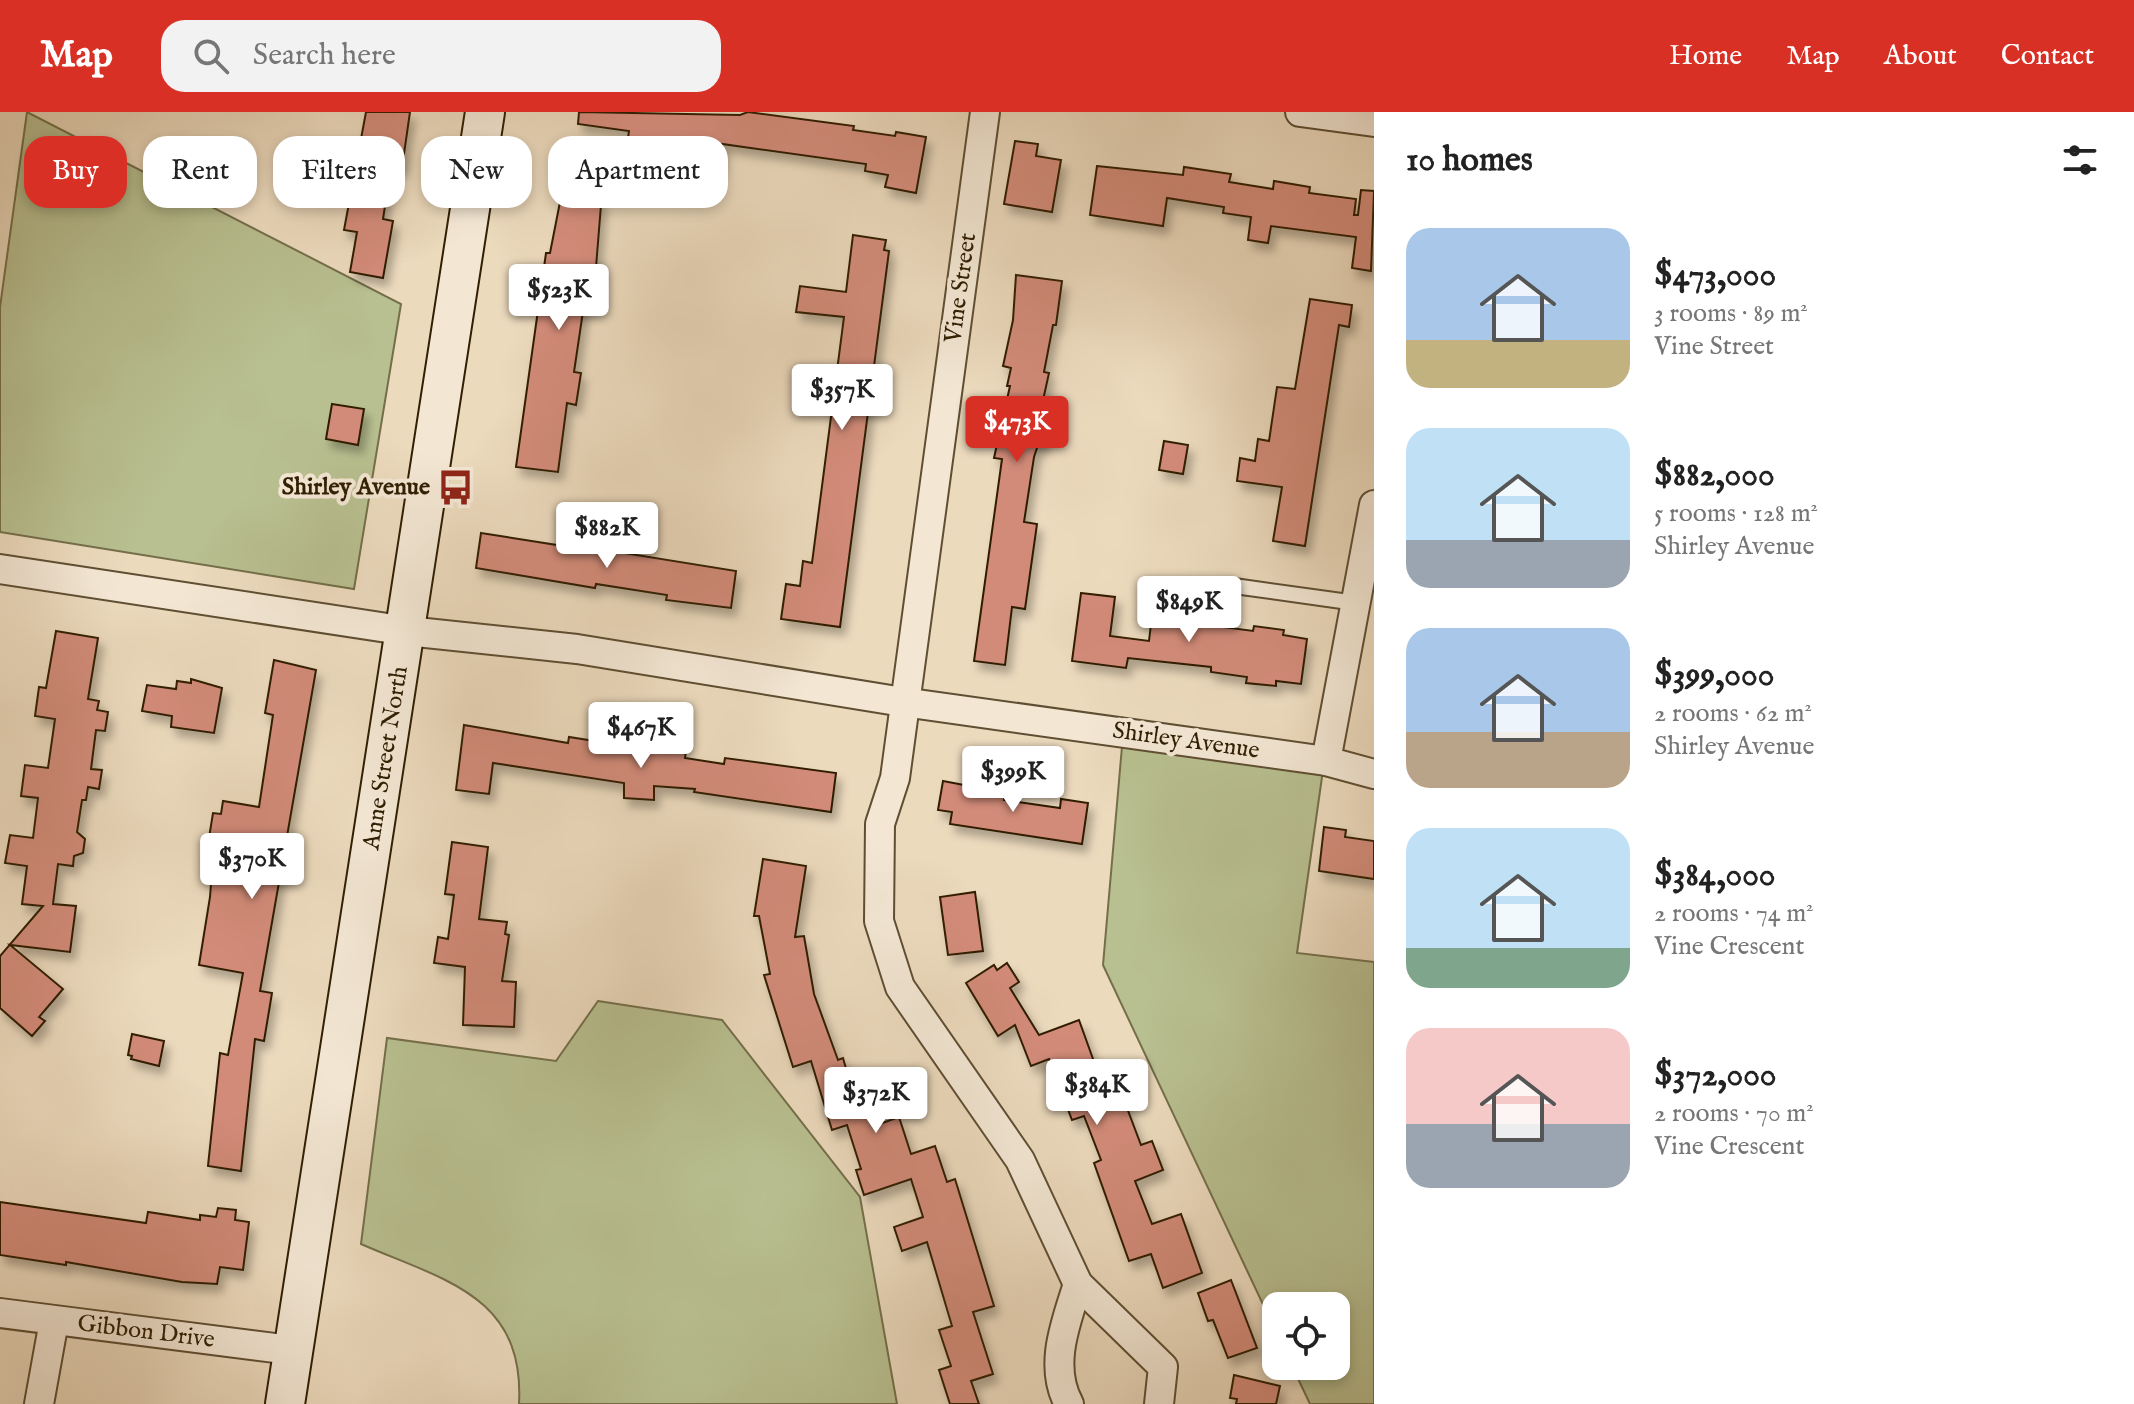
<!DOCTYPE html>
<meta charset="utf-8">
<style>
:root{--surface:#fff;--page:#f2f2f2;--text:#222;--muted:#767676;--accent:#d93025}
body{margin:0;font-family:"IM FELL English",serif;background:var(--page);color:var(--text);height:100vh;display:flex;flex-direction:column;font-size:30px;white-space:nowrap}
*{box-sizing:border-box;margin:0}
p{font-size:26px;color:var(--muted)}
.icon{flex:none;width:44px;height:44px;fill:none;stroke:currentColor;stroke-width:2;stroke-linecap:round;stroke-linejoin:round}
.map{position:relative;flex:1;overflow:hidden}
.panel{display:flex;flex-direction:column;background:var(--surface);width:760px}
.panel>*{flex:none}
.guide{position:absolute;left:24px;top:24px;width:760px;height:72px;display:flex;gap:16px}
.tools{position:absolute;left:1262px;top:1180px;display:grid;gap:16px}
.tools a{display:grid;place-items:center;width:88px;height:88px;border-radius:16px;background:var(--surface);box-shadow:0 4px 12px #0003;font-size:40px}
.price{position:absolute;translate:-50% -68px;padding:0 18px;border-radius:8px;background:#fff;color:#222;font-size:26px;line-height:52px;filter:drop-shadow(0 2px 4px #0008)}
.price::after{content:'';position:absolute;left:50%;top:48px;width:24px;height:18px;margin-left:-12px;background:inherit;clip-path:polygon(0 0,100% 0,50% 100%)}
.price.active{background:var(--accent);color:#fff}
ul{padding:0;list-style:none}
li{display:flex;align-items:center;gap:24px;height:200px;padding:0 32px}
li span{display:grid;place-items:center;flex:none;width:224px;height:160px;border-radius:24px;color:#555}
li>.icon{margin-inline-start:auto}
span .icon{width:96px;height:96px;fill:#fffc;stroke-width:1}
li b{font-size:34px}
h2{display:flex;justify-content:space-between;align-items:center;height:96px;padding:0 32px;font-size:34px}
.pill{padding:0 28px;border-radius:24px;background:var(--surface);box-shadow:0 4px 12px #0003;font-size:28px;line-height:72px}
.pill.active{background:var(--accent);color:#fff}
header{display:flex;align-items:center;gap:48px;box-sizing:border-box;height:112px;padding:0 40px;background:var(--accent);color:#fff}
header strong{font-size:38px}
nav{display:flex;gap:44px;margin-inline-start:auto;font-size:28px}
.search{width:560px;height:72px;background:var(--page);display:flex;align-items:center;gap:20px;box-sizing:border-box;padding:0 28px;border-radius:24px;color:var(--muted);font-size:30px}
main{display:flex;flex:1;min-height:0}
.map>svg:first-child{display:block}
.green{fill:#b8bf90;stroke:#746f4a;stroke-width:2}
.building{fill:#d28b79;stroke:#301f03;stroke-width:2;filter:url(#shadow)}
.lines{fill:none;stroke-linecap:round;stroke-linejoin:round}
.lane-casing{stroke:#5f4e32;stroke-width:18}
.street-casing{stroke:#5f4e32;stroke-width:32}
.secondary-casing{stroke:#301f03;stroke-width:42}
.lane{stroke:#f3e7d4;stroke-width:14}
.street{stroke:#f3e7d4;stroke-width:28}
.secondary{stroke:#f3e7d4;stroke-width:38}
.labels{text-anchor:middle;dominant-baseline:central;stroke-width:8;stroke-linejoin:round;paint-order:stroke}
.street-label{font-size:24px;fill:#301f03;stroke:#f3e7d4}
.poi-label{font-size:24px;font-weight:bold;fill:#301f03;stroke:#f3e7d4;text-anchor:end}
</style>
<header>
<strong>Map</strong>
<div class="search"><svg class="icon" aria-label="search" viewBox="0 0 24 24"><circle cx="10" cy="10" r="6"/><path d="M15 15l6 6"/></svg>Search here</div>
<nav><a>Home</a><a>Map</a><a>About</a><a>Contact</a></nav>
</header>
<main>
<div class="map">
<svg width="1374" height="1292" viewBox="0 0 1374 1292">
<defs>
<filter id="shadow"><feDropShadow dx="5" dy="8" stdDeviation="4" flood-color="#0004"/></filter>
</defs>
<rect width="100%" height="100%" fill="#ecdabd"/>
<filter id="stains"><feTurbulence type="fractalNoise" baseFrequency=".0025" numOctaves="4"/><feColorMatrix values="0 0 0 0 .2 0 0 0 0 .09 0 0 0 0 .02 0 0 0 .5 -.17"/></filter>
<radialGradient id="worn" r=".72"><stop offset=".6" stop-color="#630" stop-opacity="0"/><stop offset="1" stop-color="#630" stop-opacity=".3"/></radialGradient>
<!-- green -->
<g class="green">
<polygon points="27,0 401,192 354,477 0,420 0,195"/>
<polygon points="1123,623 1324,651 1297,841 1374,850 1374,1292 1310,1292 1292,1254 1336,1254 1336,1194 1276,1194 1276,1220 1103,853"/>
<path d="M598,889L722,908L860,1085L897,1292H519C525,1183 443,1168 361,1132L387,926L556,949Z"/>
</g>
<!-- building -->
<g class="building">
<polygon points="366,0 410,0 402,56 391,55 383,107 393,109 383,166 350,160 357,120 344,118"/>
<polygon points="579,0 740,3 748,0 854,14 853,18 895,24 896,20 926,25 916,81 885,75 888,63 865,59 866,52 722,32 719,54 626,39 629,19 578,12"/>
<polygon points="1015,29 1038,32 1036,44 1061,48 1052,100 1004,92"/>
<polygon points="1097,54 1183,63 1184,55 1231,62 1229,70 1273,77 1274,69 1310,75 1309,81 1356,87 1354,103 1358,103 1361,78 1374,79 1371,159 1352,156 1356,125 1271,114 1268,131 1248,128 1251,105 1223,101 1224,95 1167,86 1163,114 1090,103"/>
<polygon points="575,81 600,84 601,93 594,180 586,179 574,260 581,261 576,293 567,291 558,360 516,355 546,141 550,141 560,90 573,92"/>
<polygon points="853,123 886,128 884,138 889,139 840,515 781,507 786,472 800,474 803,449 812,451 844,205 796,200 800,174 846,180"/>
<polygon points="1016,163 1062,169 1056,213 1053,213 1044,260 1049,261 1040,302 1048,304 1043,334 1038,333 1034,345 1024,410 1037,412 1025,497 1012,495 1005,553 974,549 1002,347 994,346 1010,274 1007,274 1011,256 1003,254 1013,208"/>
<polygon points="1310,187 1352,193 1349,215 1339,213 1305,434 1273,429 1282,375 1237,369 1240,346 1255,349 1258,327 1269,329 1277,275 1295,277"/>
<polygon points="332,292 364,297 358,333 326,327"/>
<polygon points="1164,329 1188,333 1183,362 1159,358"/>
<polygon points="481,421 570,435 571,428 600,432 599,437 736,459 731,496 666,488 667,483 596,472 595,476 476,456"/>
<polygon points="1081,481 1115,485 1110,524 1149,529 1153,495 1202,500 1200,512 1253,519 1254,514 1284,518 1283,523 1307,527 1301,572 1276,569 1276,574 1246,571 1247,565 1211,560 1211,555 1128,546 1126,556 1072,549"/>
<polygon points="56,519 98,526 88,587 99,589 97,598 108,600 105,619 96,618 91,657 102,658 99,677 88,675 86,688 82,688 77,720 85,727 83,741 74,744 73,754 58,752 53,792 76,794 70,840 10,833 63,877 39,905 45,909 32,924 0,896 0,844 43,794 22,792 27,754 5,751 10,723 33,726 38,686 21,684 25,653 48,656 55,607 35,604 39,575 46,576"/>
<polygon points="274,548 316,558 260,879 272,881 264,929 255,927 241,1059 208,1054 220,941 228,943 243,861 199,853 210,785 214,733 208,732 213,701 221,702 223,689 259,695 273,603 265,601"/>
<polygon points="191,567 222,576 214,621 171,615 172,604 142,599 147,573 176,577 177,569 191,571"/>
<polygon points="464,613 568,631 569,625 601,630 600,633 686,639 685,646 724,652 725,646 836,661 831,700 694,680 695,677 654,674 654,688 624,686 624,671 493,651 489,682 456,678"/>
<polygon points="943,669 1006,681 1004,688 1060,696 1061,687 1088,691 1082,732 950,712 952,700 938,698"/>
<polygon points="1324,715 1346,718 1345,725 1374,729 1374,767 1319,759"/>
<polygon points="452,730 488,735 479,807 507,810 505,822 509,823 502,869 516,870 514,915 463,913 465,855 434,851 438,825 448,827 454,783 445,782"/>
<polygon points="763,747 806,754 795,825 804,824 814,882 838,948 843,946 853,981 863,978 874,1014 899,1005 911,1042 935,1034 947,1070 955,1067 994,1194 973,1200 993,1262 971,1269 979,1292 950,1292 939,1258 951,1254 939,1218 952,1214 927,1130 902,1139 894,1115 923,1105 911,1067 864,1083 856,1058 861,1057 847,1013 832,1018 811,949 793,955 764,863 770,862 759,804 754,804"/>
<polygon points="975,780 983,839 948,843 940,785"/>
<polygon points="1007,851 1019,870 1010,876 1039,923 1079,908 1102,972 1116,967 1141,1033 1152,1029 1163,1058 1135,1069 1152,1112 1181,1102 1202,1161 1163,1176 1151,1142 1129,1149 1094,1051 1101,1048 1084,1004 1072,1008 1049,947 1031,954 1015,913 998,924 966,871 994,853 997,858"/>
<polygon points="132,922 164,929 159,954 131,947 132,944 128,943"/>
<polygon points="0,1090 146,1111 148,1100 200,1108 200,1103 216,1105 218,1096 236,1098 235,1108 249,1110 243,1158 220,1155 217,1172 182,1170 66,1150 66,1153 0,1143"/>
<polygon points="1231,1168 1257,1236 1228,1246 1213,1208 1208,1209 1198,1181"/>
<polygon points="1234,1263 1280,1274 1276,1292 1236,1292 1237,1287 1230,1286"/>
</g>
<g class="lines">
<defs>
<polyline id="lane" points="1227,473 1356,491"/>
<g id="street">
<polyline points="985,0 895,666 880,712 879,809 900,875 1020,1048 1078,1172 1163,1255 1159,1292"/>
<polyline points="1300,0 1374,10"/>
<polyline points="0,457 407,519 577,537 903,590 1326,649 1374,662"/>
<polyline points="1326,649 1374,393"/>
<polyline points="0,1201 291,1238"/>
<polyline points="39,1292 54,1209"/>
<path d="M1069,1292C1048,1254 1066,1210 1078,1172"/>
</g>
<polyline id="secondary" points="285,1292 485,0"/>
</defs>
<!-- lane casing -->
<use href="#lane" class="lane-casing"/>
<!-- street casing -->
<use href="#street" class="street-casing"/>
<!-- secondary casing -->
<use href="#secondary" class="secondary-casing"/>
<!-- lane -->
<use href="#lane" class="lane"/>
<!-- street -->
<use href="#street" class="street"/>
<!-- secondary -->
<use href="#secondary" class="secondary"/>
</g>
<!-- icons -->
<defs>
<symbol id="bus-bare" viewBox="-9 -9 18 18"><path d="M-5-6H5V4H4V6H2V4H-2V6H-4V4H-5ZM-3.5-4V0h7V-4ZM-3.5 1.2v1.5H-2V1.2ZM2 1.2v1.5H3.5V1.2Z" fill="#8f2418" stroke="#f3e7d4" stroke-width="2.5" paint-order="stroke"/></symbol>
</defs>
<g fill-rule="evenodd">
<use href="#bus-bare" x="430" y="350" width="51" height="51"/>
</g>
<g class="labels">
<!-- street labels -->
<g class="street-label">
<text transform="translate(961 176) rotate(-82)">Vine Street</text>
<text transform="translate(1186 629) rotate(8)">Shirley Avenue</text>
<text transform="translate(386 646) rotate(-81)">Anne Street North</text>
<text transform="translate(146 1220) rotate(7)">Gibbon Drive</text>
</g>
<!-- poi labels -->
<g class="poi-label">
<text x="430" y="375">Shirley Avenue</text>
</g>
</g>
<rect width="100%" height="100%" filter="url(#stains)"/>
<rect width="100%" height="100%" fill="url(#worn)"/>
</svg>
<div class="tools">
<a><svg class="icon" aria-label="locate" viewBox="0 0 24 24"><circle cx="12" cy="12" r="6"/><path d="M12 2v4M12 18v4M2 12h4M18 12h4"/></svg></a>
</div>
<b class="price" style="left:559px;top:220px">$523K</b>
<b class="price" style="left:842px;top:320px">$357K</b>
<b class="price active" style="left:1017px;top:352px">$473K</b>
<b class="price" style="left:607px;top:458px">$882K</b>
<b class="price" style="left:1189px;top:532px">$849K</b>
<b class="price" style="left:641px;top:658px">$467K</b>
<b class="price" style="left:1013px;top:702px">$399K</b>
<b class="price" style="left:252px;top:789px">$370K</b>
<b class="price" style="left:1097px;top:1015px">$384K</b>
<b class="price" style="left:876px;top:1023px">$372K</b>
<div class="guide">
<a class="pill active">Buy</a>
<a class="pill">Rent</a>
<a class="pill">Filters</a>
<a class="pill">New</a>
<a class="pill">Apartment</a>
</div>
</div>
<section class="panel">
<h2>10 homes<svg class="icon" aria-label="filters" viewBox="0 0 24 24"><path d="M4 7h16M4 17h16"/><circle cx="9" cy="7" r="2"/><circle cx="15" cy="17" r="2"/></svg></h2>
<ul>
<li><span style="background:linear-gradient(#a9c7e8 70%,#c2b280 0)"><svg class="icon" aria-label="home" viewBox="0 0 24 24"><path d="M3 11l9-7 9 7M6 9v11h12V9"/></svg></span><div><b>$473,000</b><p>3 rooms · 89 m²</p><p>Vine Street</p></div></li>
<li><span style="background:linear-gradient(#bfe0f5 70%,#9aa5b1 0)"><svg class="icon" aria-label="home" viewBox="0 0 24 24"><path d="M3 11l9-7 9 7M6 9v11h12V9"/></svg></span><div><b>$882,000</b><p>5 rooms · 128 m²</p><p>Shirley Avenue</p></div></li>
<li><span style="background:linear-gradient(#a9c7e8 65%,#b9a48a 0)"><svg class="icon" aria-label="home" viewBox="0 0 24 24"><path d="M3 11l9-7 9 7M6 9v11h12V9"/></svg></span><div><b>$399,000</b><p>2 rooms · 62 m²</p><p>Shirley Avenue</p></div></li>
<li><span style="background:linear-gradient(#bfe0f5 75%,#7fa58c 0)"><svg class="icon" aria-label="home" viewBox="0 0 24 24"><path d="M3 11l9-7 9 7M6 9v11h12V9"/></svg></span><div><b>$384,000</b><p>2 rooms · 74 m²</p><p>Vine Crescent</p></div></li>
<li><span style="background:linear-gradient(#f6c9c9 60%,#9aa5b1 0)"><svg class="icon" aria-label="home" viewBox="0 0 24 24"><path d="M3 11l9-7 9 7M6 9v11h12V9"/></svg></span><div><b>$372,000</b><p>2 rooms · 70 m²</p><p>Vine Crescent</p></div></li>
</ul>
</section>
</main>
